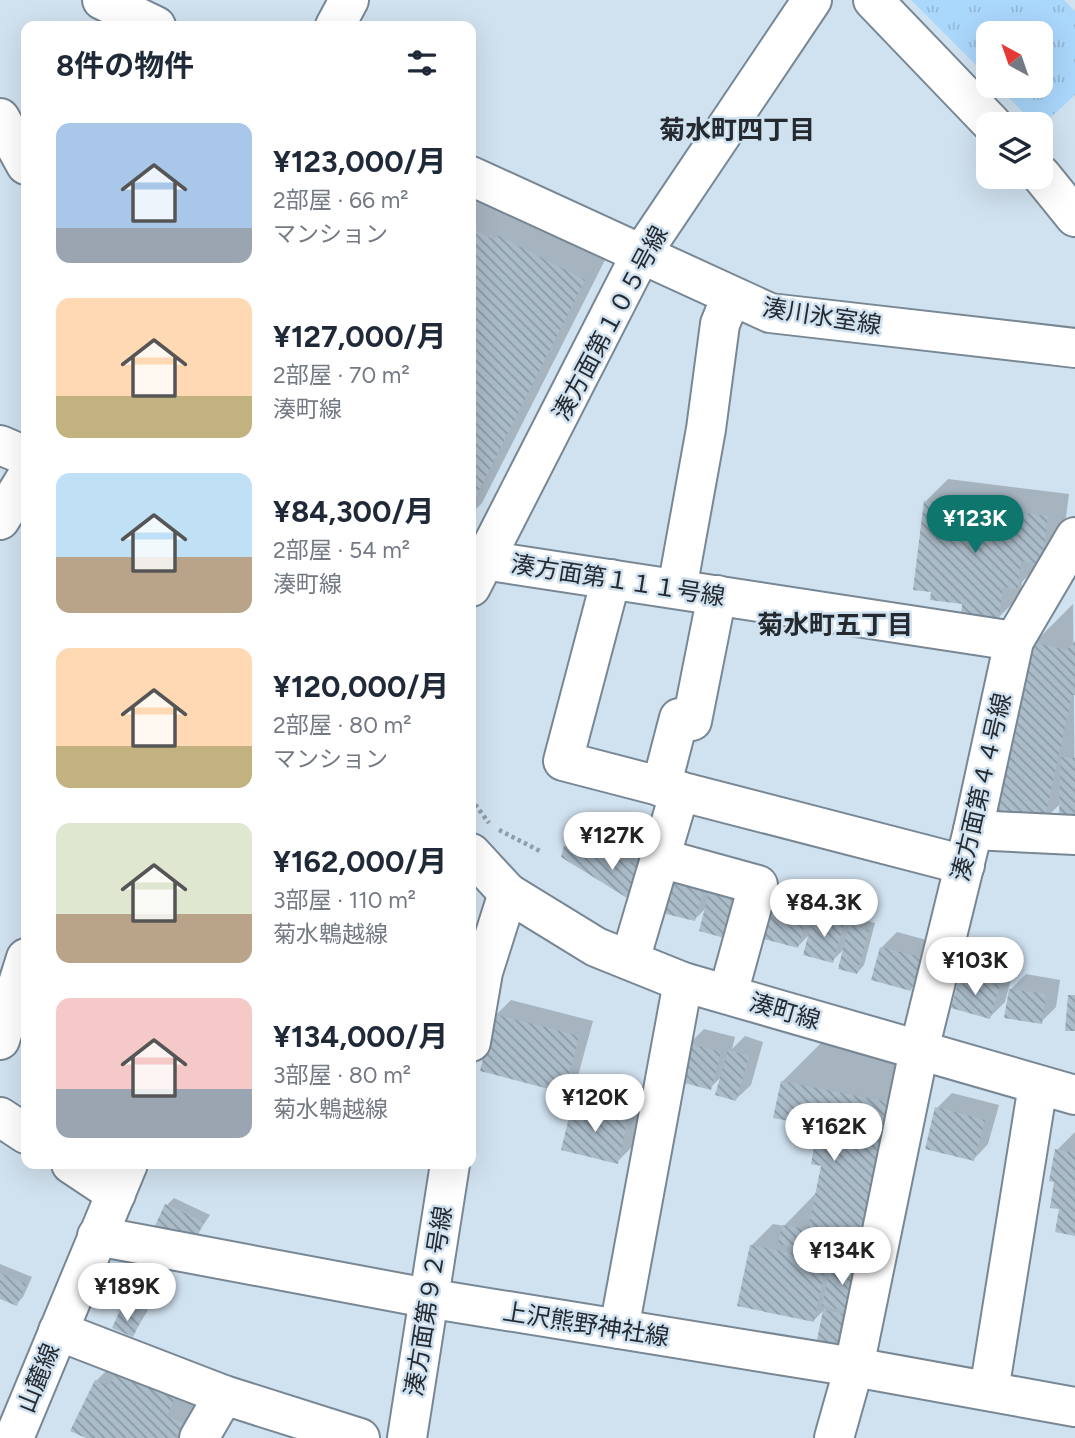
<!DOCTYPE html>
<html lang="ja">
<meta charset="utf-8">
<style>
:root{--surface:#fff;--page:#f2f2f3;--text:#1f2937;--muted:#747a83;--accent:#0f766e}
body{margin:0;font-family:Figtree,"Noto Sans JP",sans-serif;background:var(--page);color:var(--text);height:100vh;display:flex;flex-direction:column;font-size:26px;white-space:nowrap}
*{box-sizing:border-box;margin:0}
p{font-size:23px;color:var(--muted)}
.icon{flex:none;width:38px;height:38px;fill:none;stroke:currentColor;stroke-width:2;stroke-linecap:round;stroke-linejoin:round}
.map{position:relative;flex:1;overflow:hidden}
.drawer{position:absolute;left:21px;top:21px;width:455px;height:1148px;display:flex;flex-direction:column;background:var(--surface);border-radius:14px;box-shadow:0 7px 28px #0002}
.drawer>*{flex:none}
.needle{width:46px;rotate:320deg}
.tools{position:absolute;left:976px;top:21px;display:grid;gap:14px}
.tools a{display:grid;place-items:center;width:77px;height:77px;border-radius:14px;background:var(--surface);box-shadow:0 7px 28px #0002;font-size:35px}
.price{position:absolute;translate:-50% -60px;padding:0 16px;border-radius:24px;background:#fff;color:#222;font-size:23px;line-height:46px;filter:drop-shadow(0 2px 4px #0008)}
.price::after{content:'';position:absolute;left:50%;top:42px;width:21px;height:16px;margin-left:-10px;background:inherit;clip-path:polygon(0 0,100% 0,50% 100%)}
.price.current{background:var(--accent);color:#fff}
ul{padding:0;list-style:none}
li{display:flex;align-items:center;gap:21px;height:175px;padding:0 35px}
li span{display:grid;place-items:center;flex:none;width:196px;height:140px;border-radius:14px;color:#555}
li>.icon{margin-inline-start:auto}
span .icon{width:84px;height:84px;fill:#fffc;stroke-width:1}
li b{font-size:30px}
h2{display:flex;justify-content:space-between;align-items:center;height:84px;padding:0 35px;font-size:30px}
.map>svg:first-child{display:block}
.park{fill:url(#park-tufts)}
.shadow{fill:#0003}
.building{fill:url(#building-back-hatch)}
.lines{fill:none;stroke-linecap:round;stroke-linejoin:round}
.minor-casing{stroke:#788794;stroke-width:42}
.major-casing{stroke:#788794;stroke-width:42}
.path{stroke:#909da8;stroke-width:4.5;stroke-dasharray:3.5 3.5;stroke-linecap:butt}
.minor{stroke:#fff;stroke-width:38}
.major{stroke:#fff;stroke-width:38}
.labels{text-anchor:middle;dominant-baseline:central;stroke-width:5;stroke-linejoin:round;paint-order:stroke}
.street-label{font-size:24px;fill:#242a30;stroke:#d0e1ef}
.neighbourhood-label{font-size:26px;font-weight:bold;fill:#242a30;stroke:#d0e1ef}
</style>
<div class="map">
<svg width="1075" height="1438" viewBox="0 0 1075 1438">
<defs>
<pattern id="park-tufts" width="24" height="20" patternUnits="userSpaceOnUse" patternTransform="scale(1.75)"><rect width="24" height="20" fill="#aad7fc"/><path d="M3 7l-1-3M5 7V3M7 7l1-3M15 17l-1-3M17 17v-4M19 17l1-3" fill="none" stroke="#92b9d8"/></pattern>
<pattern id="building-back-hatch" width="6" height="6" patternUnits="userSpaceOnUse" patternTransform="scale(1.75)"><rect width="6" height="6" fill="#abbcc9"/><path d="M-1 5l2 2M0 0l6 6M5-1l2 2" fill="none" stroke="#8b99a4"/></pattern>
</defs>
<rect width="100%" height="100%" fill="#d0e1ef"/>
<!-- park -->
<polygon class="park" points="911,0 1064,0 1075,11 1075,95 1041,126 1035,124 997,86 1041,86 1041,33 989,33 989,78"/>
<!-- shadow -->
<g class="shadow">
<polygon points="471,195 517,218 521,214 606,258 482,503 471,514"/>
<polygon points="948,479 1069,494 1063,540 1022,582 1020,596 998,618 964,603 926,501"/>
<polygon points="1073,604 1075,814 1061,803 1044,820 1034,643"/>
<polygon points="581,832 665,852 655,889 566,847"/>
<polygon points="719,867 707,907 695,919 660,910"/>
<polygon points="783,883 823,893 818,913 831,900 858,907 854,923 858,918 875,923 864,965 857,973 845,948 832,961 811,933 798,946 768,898"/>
<polygon points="897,932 934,942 926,974 911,989 873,979 882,947"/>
<polygon points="976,961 1013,971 1005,1002 990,1017 962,976"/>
<polygon points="1026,974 1060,980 1056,1007 1041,1022 1010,990"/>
<polygon points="511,1000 593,1021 578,1076 563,1091 496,1015"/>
<polygon points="704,1029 735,1037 732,1049 745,1036 763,1042 751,1085 736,1099 722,1076 710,1088 689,1044"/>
<polygon points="831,1033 936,1054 866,1295 818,1344 825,1309 814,1320 751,1246 773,1224 784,1226 818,1191 823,1165 817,1146 797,1121 782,1082"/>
<polygon points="589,1091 642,1103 632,1147 617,1162 574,1106"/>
<polygon points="952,1093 999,1105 988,1144 974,1159 937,1108"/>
<polygon points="1075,1132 1075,1234 1061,1207 1056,1181 1057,1150"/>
<polygon points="174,1198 210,1215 194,1239 167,1205"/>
<polygon points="0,1264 32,1277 23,1297 16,1304 0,1297"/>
<polygon points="130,1302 148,1310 133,1335 123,1309"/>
<polygon points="118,1359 204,1401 186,1438 87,1438 96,1381"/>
</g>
<!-- building -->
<g class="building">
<polygon points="471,228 494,240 497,235 585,280 471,506"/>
<polygon points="924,501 1048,516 1042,564 1021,561 1018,589 1003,587 999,620 961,616 962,604 930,600 931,592 913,590"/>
<polygon points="1075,641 1075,695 1072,695 1044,822 995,812 1032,642 1067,650"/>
<polygon points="1061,757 1075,758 1075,816 1059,815"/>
<polygon points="564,846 651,867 640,906 561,857"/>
<polygon points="668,873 706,882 695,921 658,912"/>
<polygon points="711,884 745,892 732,940 699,931"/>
<polygon points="767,897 809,908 798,948 756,937"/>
<polygon points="814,914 844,922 833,963 803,955"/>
<polygon points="849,925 869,930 857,974 838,969"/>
<polygon points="880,947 921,957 911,991 871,980"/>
<polygon points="960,975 1000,985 990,1019 951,1008"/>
<polygon points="1009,989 1046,994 1042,1024 1004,1018"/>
<polygon points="1068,995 1075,995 1075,1031 1065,1031"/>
<polygon points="494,1014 579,1036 564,1093 480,1071"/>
<polygon points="687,1043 721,1052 711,1090 677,1081"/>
<polygon points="728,1050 749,1056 736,1101 715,1095"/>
<polygon points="781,1081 888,1102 856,1260 778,1244 782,1225 808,1230 821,1166 811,1164 814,1147 791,1142 795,1122 773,1118"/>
<polygon points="572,1105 628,1118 618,1164 561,1150"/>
<polygon points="935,1107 985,1120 974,1161 925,1149"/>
<polygon points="1055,1149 1075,1153 1075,1236 1055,1232 1059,1209 1050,1208 1054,1182 1049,1181"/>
<polygon points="165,1204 204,1222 195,1241 153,1230"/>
<polygon points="750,1245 827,1260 814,1322 737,1306"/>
<polygon points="831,1262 861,1268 852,1312 822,1306"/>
<polygon points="0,1273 26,1284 17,1306 0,1299"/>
<polygon points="121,1308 142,1318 133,1337 112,1328"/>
<polygon points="823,1310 853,1316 846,1351 816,1345"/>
<polygon points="119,1366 177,1394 167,1416 183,1423 176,1438 86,1438 70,1431 95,1380 109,1386"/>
</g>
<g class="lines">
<defs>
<g id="minor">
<polyline points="102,0 156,26"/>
<polyline points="873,0 992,124"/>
<polyline points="335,26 349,0"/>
<polyline points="1041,175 1075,217"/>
<polyline points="471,176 770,313 1075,348"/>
<polyline points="0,445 26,456"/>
<polyline points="0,520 26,478"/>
<polyline points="471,558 1014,641"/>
<polyline points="611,579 563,761 965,865"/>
<polyline points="471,587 640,256 812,0"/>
<polyline points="677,589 706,429 720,324 731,297"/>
<polyline points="661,787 679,718 692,721 717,595"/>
<polyline points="973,830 1075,835"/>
<polyline points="660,858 758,885 728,994"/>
<polyline points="630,960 680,791"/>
<polyline points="0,1040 26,958"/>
<polyline points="471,1042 483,972 508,893 596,947 683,982 1075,1095"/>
<polyline points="0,1117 26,1134"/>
<polyline points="71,1164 116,1194"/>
<polyline points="97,1236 427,1298 854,1367 1075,1407"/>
<polyline points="619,1329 683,982"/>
<polyline points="58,1331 224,1395 360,1438"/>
<polyline points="989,1391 1038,1085"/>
<polyline points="199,1438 224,1395"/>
<polyline points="407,1438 450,1164"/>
<polyline points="834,1438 854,1367 919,1050 973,830 1014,641 1075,537"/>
</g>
<g id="major">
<polyline points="0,118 26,165"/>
<polyline points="471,853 508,893"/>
<polyline points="14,1438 128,1164"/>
</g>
</defs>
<!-- minor casing -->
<use href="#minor" class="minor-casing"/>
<!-- major casing -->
<use href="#major" class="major-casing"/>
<!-- path -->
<g class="path">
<polyline points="471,799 489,823"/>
<polyline points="499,830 540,851"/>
</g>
<!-- minor -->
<use href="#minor" class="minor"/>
<!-- major -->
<use href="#major" class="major"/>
</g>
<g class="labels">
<!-- street labels -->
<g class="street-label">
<text transform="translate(822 316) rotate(9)">湊川氷室線</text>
<text transform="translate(610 323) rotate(-62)">湊方面第１０５号線</text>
<text transform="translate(618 580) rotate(9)">湊方面第１１１号線</text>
<text transform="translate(981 787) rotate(-77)">湊方面第４４号線</text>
<text transform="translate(785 1011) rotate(16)">湊町線</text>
<text transform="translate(428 1301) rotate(-81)">湊方面第９２号線</text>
<text transform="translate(586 1324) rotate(9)">上沢熊野神社線</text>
<text transform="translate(38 1378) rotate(-68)">山麓線</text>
</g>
<!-- neighbourhood labels -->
<g class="neighbourhood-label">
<text x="737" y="130">菊水町四丁目</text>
<text x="835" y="625">菊水町五丁目</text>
</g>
</g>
</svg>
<div class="tools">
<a><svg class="needle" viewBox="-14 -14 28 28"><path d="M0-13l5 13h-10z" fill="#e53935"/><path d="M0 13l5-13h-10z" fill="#747a83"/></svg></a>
<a><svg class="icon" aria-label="layers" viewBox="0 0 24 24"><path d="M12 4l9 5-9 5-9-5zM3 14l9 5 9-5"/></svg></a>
</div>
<b class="price current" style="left:975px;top:555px">¥123K</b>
<b class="price" style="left:612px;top:872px">¥127K</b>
<b class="price" style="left:824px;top:939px">¥84.3K</b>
<b class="price" style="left:975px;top:997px">¥103K</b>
<b class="price" style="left:595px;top:1134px">¥120K</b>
<b class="price" style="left:834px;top:1163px">¥162K</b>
<b class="price" style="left:842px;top:1287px">¥134K</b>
<b class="price" style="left:127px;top:1323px">¥189K</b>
<section class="drawer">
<h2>8件の物件<svg class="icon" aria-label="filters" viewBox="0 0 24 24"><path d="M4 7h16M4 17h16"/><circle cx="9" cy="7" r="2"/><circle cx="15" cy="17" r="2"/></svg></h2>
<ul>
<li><span style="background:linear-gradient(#a9c7e8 75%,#9aa5b1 0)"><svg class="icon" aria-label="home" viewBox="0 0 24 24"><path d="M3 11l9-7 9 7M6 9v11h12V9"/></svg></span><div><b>¥123,000/月</b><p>2部屋 · 66 m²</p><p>マンション</p></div></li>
<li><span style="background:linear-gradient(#ffd9b3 70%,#c2b280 0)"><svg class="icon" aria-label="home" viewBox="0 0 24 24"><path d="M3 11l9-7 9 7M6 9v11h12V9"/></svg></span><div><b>¥127,000/月</b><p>2部屋 · 70 m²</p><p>湊町線</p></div></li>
<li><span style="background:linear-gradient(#bfe0f5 60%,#b9a48a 0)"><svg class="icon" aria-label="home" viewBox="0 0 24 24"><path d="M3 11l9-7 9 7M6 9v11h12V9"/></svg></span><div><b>¥84,300/月</b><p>2部屋 · 54 m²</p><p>湊町線</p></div></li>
<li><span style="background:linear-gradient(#ffd9b3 70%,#c2b280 0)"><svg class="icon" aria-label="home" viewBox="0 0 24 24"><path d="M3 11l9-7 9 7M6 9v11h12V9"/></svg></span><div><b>¥120,000/月</b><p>2部屋 · 80 m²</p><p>マンション</p></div></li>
<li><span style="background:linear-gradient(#dfe7d0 65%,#b9a48a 0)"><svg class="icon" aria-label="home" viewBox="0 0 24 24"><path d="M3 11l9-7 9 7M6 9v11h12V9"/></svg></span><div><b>¥162,000/月</b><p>3部屋 · 110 m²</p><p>菊水鵯越線</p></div></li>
<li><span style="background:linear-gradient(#f6c9c9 65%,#9aa5b1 0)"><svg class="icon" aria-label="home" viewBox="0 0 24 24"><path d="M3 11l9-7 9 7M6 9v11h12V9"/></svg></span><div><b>¥134,000/月</b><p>3部屋 · 80 m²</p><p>菊水鵯越線</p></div></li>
</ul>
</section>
</div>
